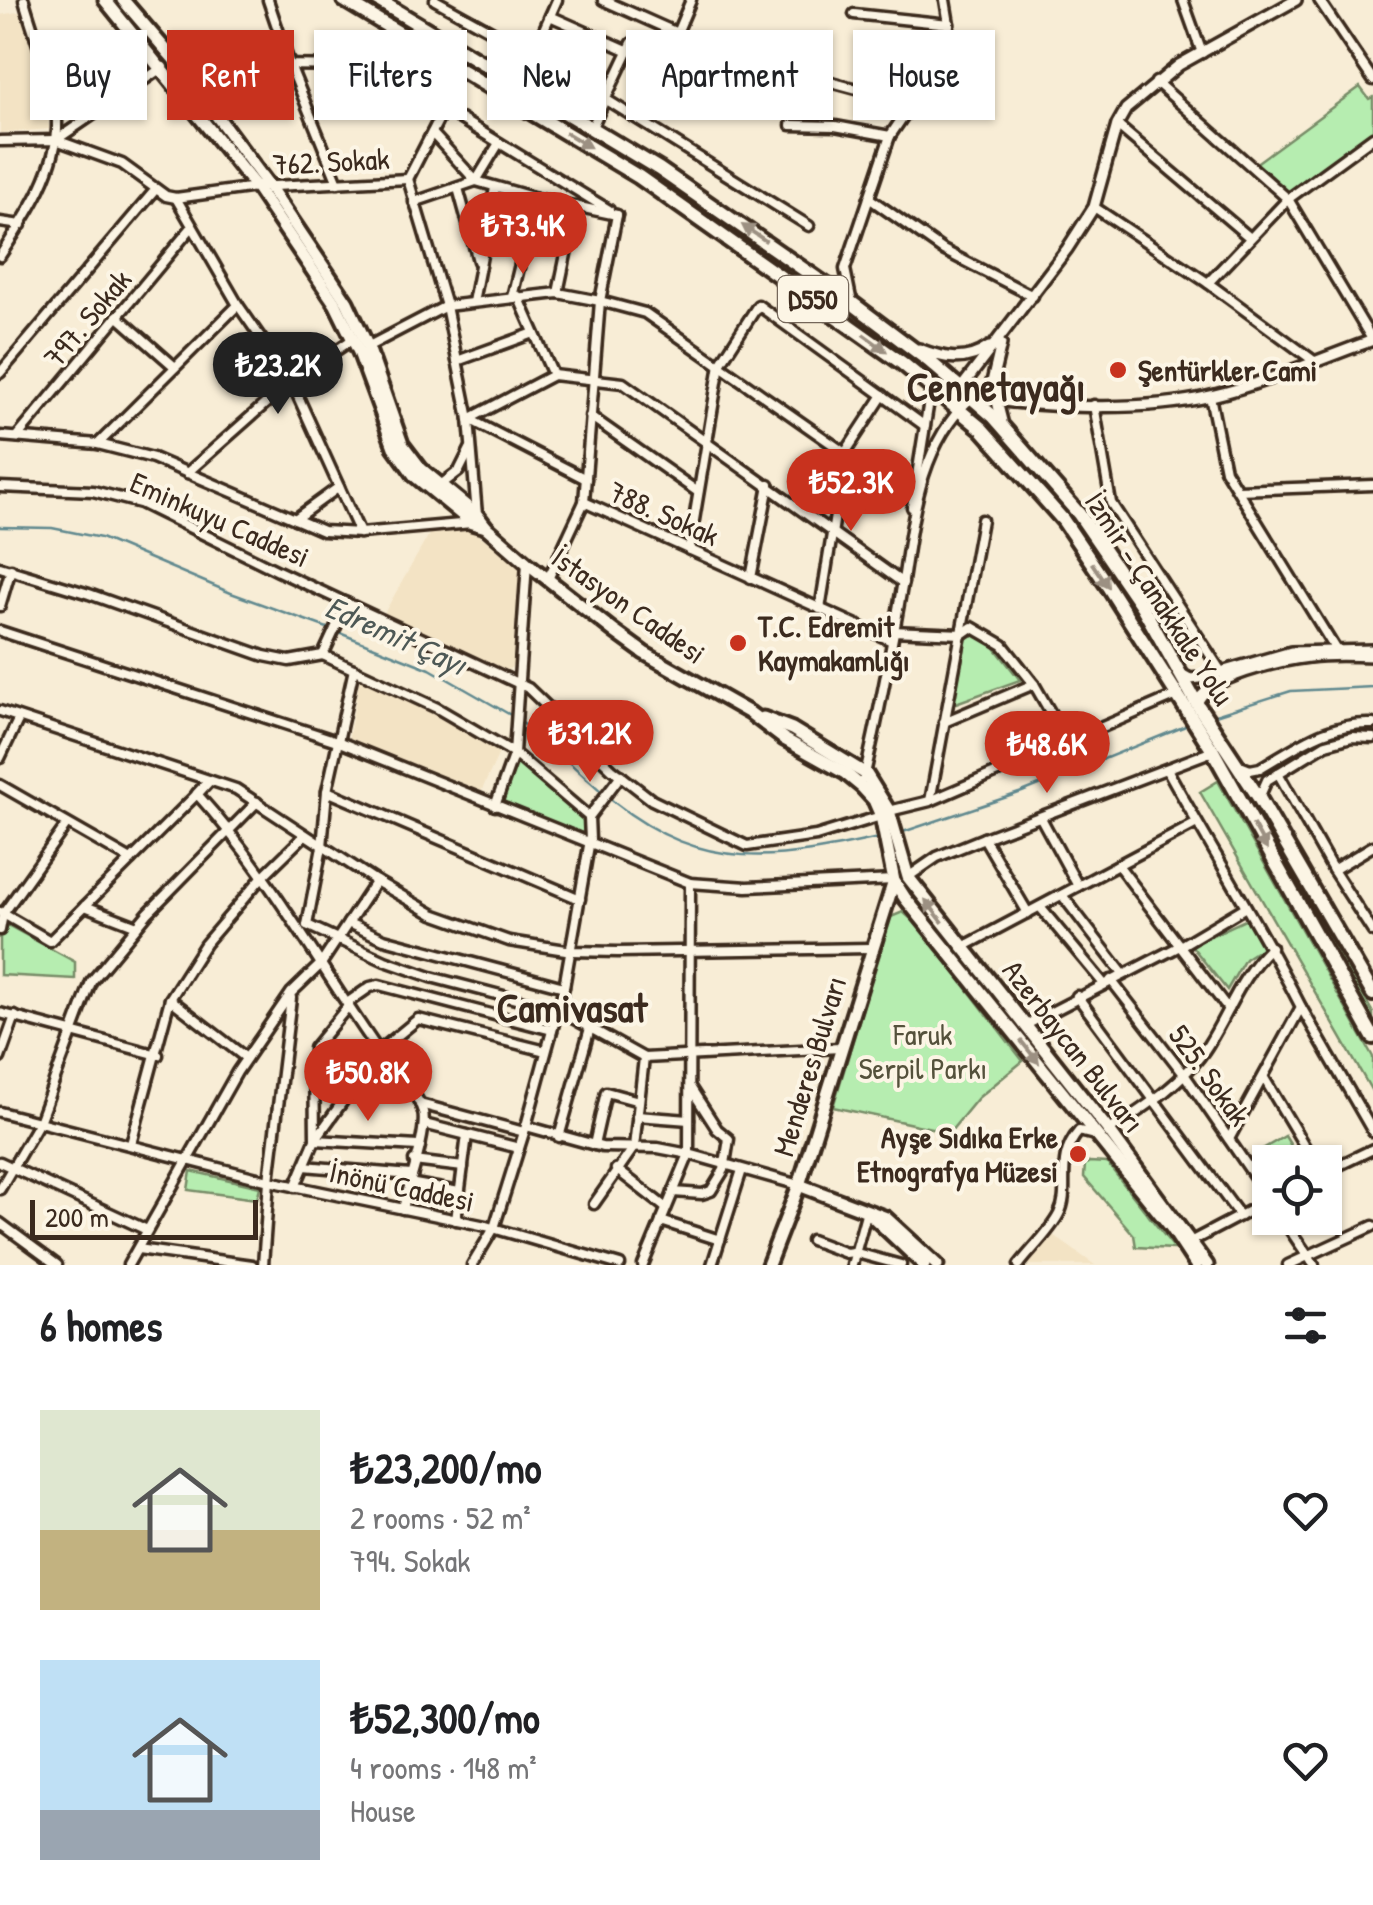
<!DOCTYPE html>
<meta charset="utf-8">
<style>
:root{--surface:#fff;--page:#f2f2f2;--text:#202124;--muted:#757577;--accent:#c8321e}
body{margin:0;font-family:"Patrick Hand",sans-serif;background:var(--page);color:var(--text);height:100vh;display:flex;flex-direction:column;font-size:38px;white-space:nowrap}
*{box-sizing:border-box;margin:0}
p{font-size:32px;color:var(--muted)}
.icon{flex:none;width:55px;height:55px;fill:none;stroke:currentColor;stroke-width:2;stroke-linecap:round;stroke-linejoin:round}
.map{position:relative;height:1265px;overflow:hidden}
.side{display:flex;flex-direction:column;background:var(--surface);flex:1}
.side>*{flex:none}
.guide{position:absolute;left:30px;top:30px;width:1315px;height:90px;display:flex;gap:20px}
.tools{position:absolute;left:1252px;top:1145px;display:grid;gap:20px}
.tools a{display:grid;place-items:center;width:90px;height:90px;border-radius:0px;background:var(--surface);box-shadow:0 2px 8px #0004;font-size:50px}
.scale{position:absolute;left:30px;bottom:25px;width:228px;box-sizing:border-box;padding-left:10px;border:5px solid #3b2a1e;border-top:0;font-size:28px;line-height:35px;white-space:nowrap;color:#3b2a1e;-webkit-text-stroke:8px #fcf5e5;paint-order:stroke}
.price{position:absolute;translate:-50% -85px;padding:0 22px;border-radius:35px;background:var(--accent);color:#fff;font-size:32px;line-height:65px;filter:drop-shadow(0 2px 5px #0008)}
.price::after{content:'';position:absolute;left:50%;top:60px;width:30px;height:22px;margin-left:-15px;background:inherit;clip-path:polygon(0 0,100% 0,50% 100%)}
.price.active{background:#222;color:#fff}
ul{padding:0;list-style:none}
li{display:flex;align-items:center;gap:30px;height:250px;padding:0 40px}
li span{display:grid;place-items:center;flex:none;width:280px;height:200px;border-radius:0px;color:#555}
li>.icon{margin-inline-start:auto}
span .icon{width:120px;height:120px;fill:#fffc;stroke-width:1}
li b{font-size:42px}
h2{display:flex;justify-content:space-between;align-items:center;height:120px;padding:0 40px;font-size:42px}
.tag{padding:0 35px;border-radius:0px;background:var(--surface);box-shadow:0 2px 8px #0004;font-size:35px;line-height:90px}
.tag.active{background:var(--accent);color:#fff}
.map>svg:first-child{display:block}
.built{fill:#f3e3c4}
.green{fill:#b6edb0;stroke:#788c67;stroke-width:2.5}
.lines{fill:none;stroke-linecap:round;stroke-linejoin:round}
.stream{stroke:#61898f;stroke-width:2.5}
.minor-casing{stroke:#3b2a1e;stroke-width:15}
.tertiary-casing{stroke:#3b2a1e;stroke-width:16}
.primary-casing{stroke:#3b2a1e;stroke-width:19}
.trunk-casing{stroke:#3b2a1e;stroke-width:20}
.minor{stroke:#fcf5e5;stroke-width:8}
.tertiary{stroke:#fcf5e5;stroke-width:9}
.primary{stroke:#fcf5e5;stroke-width:11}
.trunk{stroke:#fcf5e5;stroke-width:12}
.oneway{fill:#9c9082}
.poi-dot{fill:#c8321e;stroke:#fcf5e5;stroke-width:4}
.labels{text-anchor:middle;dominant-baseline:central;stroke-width:8;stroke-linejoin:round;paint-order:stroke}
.shield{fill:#fcf5e5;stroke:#75675a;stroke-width:2.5}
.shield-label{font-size:28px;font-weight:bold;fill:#3b2a1e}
.street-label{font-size:30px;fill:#3b2a1e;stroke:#fcf5e5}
.poi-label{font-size:30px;font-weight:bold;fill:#3b2a1e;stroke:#fcf5e5;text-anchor:start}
.park-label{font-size:30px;fill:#54513b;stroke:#fcf5e5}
.water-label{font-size:32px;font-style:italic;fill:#4e5956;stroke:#fcf5e5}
.district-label{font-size:40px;font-weight:bold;fill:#3b2a1e;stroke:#fcf5e5}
</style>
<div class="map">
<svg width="1373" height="1265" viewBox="0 0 1373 1265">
<rect width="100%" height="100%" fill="#f8edd6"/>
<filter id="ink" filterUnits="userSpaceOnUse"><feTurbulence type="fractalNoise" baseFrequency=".01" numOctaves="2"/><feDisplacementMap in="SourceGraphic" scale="20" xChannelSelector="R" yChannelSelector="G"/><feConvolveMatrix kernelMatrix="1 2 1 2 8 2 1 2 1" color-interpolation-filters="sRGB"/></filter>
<g filter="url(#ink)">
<!-- built -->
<g class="built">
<polygon points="22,11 47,99 49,129 0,133 0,15"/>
<polygon points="468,527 522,567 516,657 512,667 505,671 495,671 383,615 431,531"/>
<polygon points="360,678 451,719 499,753 481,792 348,740"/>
<polygon points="1050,1233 1095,1265 1025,1265"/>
</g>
<!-- green -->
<g class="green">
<polygon points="1360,87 1369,99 1373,97 1373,130 1288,192 1255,164"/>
<polygon points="974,634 992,644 1020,680 953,704 967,638"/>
<polygon points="1214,742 1236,772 1373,1013 1373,1023"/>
<polygon points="514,753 589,817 590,840 495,806"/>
<polygon points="1218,781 1373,1057 1373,1093 1200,792"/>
<polygon points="903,912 918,925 1023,1061 978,1098 950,1132 833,1107 888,924 891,917"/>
<polygon points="1247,919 1263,947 1245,959 1227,990 1191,945"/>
<polygon points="0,921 75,962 75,979 0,975"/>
<polygon points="1285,1136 1301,1162 1270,1162 1270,1183 1254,1154"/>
<polygon points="1089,1162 1107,1163 1175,1249 1136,1247 1134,1235 1084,1177 1085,1165"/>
<polygon points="191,1171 260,1187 257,1199 188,1190"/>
</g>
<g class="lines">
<!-- stream -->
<g class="stream">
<polyline points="0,527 52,528 101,538 231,593 330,629"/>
<polyline points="337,632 430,669 514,717"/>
<polyline points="1209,717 1291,691 1373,687"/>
<path d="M521,722C554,746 582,776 614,802C705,874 778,860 883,837"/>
<polyline points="900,833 1022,792 1188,725"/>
</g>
<defs>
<g id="minor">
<polyline points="268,0 290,65 338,183"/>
<polyline points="435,0 533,54 809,226"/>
<polyline points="603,0 677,33 691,0"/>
<polyline points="1183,0 1202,53"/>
<polyline points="1319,0 1373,80"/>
<polyline points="854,14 949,24"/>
<polyline points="550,16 629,51"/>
<polyline points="533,54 557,0"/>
<polyline points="179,64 371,66 444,109 408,179"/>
<polyline points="1156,82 1288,199 1373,341"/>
<polyline points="797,85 827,81 912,104"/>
<polyline points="444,109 609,210"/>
<polyline points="791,125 835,126 890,136"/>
<polyline points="1117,125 1249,237"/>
<polyline points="592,127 632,43"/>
<polyline points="432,133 476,181 536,198 617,215"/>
<polyline points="56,140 163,67"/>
<polyline points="0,141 56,140 122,164 166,196 176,198 256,187 408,179"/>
<polyline points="458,188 478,261"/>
<polyline points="176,198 238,305 291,381 360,533"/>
<polyline points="869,198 943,250 1033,296"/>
<polyline points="414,202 476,181 499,143"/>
<polyline points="1094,207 1208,283 1288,199 1373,137"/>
<polyline points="0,222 21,225"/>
<path d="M0,256C25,218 59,169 57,121C55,89 33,33 24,0"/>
<polyline points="1208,283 1314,361"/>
<polyline points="558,293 576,206"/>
<polyline points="518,296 553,375"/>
<polyline points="512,297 536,198"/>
<polyline points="473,302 495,188"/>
<polyline points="852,303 845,269 890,136 911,105 937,91 943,79 949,24 945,0"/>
<polyline points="117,316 175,367"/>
<polyline points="367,347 446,306 558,293 600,301 645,313 845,453"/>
<polyline points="457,361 534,333"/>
<polyline points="0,373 156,189"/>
<polyline points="1210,396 1225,470 1339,655"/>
<polyline points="1094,405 1111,503 1224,676"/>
<polyline points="590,416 698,492"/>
<polyline points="469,419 553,375 623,383 903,583"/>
<polyline points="469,419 586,479"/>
<polyline points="0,436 98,444 153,458 323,531 360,533 472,523 477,515 469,419 446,306 408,179"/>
<polyline points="17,437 192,227"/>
<polyline points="98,444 238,305"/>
<polyline points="187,473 291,381 353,339"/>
<polyline points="0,487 93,491 140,503 278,571 528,688 612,769 652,800 747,846 816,836 881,816"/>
<polyline points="438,487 459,471 470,449"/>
<polyline points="1238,490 1373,485"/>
<polyline points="584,502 890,640"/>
<polyline points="912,507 931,388"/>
<polyline points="295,519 339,487"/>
<polyline points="689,550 720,364 758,305 925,426"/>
<polyline points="0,567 89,594 264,656 289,661 323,655 437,708 514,753 589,817 590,840 564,987 526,1126 494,1228 472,1265"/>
<polyline points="751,578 769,485"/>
<polyline points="548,579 584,502 600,301 617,215"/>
<polyline points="0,606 11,569"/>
<polyline points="820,609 845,453 883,395"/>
<polyline points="0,631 337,741 690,883 747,887 894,880"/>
<polyline points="892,631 962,634 972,627 1003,645 1034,684"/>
<polyline points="323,655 347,603"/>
<polyline points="0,711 236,789 376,881 433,914 509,941 572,951 618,952 871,948"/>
<polyline points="944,722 1034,684 1068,743"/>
<polyline points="0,758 19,718"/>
<path d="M1240,766L1250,770L1260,768C1298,746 1328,722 1373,724"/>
<path d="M1167,769C1211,849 1260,926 1301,1007L1229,1139"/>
<polyline points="1278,773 1333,870 1373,932"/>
<path d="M864,778C879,715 892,645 903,581C913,516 920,445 971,398"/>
<polyline points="0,785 131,860"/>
<polyline points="327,791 580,899"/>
<polyline points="1259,798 1267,780 1326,744 1352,737 1373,738"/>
<polyline points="930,801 982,520"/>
<polyline points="495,806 514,753 527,563"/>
<polyline points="889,811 930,801 1177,695"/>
<polyline points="589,817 621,775"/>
<polyline points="1041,818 1078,886"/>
<polyline points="984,838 1028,913"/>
<polyline points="1118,865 1228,1009"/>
<polyline points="1333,870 1373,846"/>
<polyline points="908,877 937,857 984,838 1213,751"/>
<polyline points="1062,895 1123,974"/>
<polyline points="85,906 137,926"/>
<polyline points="1040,907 1104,984"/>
<path d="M0,912L50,941L197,794C268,872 318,964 378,1050C392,1069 417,1090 423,1112C428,1132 408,1186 403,1209"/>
<polyline points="348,923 384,939 564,987"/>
<polyline points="307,925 385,961 431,977 558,1010 644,1058 840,1048"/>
<polyline points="307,925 322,847 327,791 354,669"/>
<polyline points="0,930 3,914 67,824"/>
<polyline points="963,947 1197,823"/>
<polyline points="1111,980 1184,1074 1270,1199"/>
<polyline points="1077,996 1240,1216"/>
<polyline points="170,999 246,1058"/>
<polyline points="347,1003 370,987 379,985 552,1030"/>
<polyline points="349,1005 314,1048 315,1140 418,1146"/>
<polyline points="1301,1007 1373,1132"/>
<polyline points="0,1013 158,1055"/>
<polyline points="1026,1025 1180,946 1244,908"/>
<polyline points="0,1058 15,1016"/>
<polyline points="1264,1078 1314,1162"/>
<polyline points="420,1104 524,1132"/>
<polyline points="0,1112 269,1181 486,1226 620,1265"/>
<polyline points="637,1116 689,1120"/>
<polyline points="424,1124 519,1148"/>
<polyline points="526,1126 602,1147 658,1148 689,1154 799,1185"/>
<path d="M1108,1131C1143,1109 1186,1081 1208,1045C1230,1010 1240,976 1271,947"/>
<polyline points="559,1137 590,1028"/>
<polyline points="131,1144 170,999 205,944 263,876 305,835"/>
<polyline points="594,1145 606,1092 639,1101"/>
<polyline points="414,1161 463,1167"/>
<polyline points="0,1162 147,1230"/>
<polyline points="304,1166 411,1175"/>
<polyline points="616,1169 666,1208"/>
<polyline points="1325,1172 1373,1149"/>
<polyline points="409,1183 459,1192"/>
<polyline points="295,1187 315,1140 379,1051 418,1019 546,1051"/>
<polyline points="0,1189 39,1122 91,982 148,913 257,802"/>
<polyline points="673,1192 702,1194 711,1191 724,1170 729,1139 717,1129 690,1087"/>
<polyline points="594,1204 634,1147 644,1058"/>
<polyline points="1282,1218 1314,1265"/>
<polyline points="456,1220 467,1135"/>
<polyline points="661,1221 720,1240"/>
<polyline points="0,1223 57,1265"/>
<polyline points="811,1240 846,1253 853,1252 901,1265"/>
<polyline points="1192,1241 1270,1200"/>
<polyline points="138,1249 252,1265"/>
<polyline points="128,1265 237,1072 291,993 321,964 376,881"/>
<polyline points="263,1265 269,1181 291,998"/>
<polyline points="643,1265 689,1154 690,883"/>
<polyline points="712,1265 742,1170"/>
<polyline points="852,1265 867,1210"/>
<path d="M1019,1265C1031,1249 1050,1232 1059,1214C1072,1189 1053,1161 1079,1131L1095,1135"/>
<polyline points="1288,1265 1373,1226"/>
</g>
<g id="tertiary">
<polyline points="1001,344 992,382 1002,421"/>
<path d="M919,349C944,359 966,363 989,347"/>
<polyline points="961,388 1067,249 1094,207 1117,125 1126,109 1179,65 1296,0"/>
<path d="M995,400C1060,408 1147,411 1211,396C1266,383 1320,359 1373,340"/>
<polyline points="1181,674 1190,679 1200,678 1291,652 1373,650"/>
<path d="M1197,704C1205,677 1283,660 1309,657C1330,654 1352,655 1373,656"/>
<polyline points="197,794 209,781"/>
</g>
<g id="primary">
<polyline points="105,0 256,187 336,305 359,352 394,447 415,476 472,523 486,527"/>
<polyline points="123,0 178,64 269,186 347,302 368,347 402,444 421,469 477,515 487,528 527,563 615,632 644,653 750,713 784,739 845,773 862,787 874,800 881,816 894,881 905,898 1171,1227 1196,1265"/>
<polyline points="763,718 792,729 866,774 889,811 908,877 1109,1131 1207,1265"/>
<polyline points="799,1185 886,1218 937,1265"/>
<polyline points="869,1213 924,1265"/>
<polyline points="768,1265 799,1185 894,881"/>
</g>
<g id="trunk">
<polyline points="344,0 639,177 902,363 982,429 1063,520 1109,588 1213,751 1373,1037"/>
<polyline points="378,0 659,169 852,303 929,361 994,417 1079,514 1142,606 1197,704 1259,798 1373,994"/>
</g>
</defs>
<!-- minor casing -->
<use href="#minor" class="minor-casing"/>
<!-- tertiary casing -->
<use href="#tertiary" class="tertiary-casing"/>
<!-- primary casing -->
<use href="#primary" class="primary-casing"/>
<!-- trunk casing -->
<use href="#trunk" class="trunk-casing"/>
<!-- minor -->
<use href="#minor" class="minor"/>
<!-- tertiary -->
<use href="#tertiary" class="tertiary"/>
<!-- primary -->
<use href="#primary" class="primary"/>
<!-- trunk -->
<use href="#trunk" class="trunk"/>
</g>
<!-- one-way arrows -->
<defs><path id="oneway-solid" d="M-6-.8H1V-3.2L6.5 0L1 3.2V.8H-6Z" transform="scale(2.5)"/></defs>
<g class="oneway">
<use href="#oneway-solid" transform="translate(578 140) rotate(31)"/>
<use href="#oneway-solid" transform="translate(754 233) rotate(-146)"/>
<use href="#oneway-solid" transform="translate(875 343) rotate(36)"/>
<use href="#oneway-solid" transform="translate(1100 575) rotate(56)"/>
<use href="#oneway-solid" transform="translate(1260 837) rotate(61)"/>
<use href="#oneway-solid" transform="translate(934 911) rotate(-128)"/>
<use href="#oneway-solid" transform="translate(1030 1052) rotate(51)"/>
</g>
</g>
<!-- markers -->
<g class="poi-dot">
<circle cx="1118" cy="370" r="10"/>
<circle cx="738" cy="643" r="10"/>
<circle cx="1078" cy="1154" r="10"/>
</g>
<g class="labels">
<!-- shield labels -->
<rect class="shield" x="778" y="276" width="70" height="46" rx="8"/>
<g class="shield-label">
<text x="813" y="299">D550</text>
</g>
<!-- street labels -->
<g class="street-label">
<text transform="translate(331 161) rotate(-3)">762. Sokak</text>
<text transform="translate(87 318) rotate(-50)">797. Sokak</text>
<text transform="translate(664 513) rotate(24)">788. Sokak</text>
<text transform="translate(220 519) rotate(24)">Eminkuyu Caddesi</text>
<text transform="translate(1160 598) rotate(57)">İzmir - Çanakkale Yolu</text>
<text transform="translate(629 605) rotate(35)">İstasyon Caddesi</text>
<text transform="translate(1074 1046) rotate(52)">Azerbaycan Bulvarı</text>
<text transform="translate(809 1066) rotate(-73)">Menderes Bulvarı</text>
<text transform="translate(1210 1075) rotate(54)">525. Sokak</text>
<text transform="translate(402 1186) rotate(12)">İnönü Caddesi</text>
</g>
<!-- poi labels -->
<g class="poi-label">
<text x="1138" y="370">Şentürkler Cami</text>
<text x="758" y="626">T.C. Edremit<tspan x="758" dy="34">Kaymakamlığı</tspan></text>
<text x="1058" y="1137" text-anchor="end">Ayşe Sıdıka Erke<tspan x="1058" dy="34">Etnografya Müzesi</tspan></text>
</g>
<!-- park labels -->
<g class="park-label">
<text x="923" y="1034">Faruk<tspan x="923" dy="34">Serpil Parkı</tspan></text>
</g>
<!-- water labels -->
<g class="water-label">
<text transform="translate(396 635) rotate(24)">Edremit Çayı</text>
</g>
<!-- district labels -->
<g class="district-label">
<text x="996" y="386">Cennetayağı</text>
<text x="572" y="1007">Camivasat</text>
</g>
</g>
</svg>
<div class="tools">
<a><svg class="icon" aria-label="locate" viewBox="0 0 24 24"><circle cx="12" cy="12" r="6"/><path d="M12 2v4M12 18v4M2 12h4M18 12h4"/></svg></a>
</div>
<div class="scale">200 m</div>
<b class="price" style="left:523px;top:277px">₺73.4K</b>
<b class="price active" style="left:278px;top:417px">₺23.2K</b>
<b class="price" style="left:851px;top:534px">₺52.3K</b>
<b class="price" style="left:590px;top:785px">₺31.2K</b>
<b class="price" style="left:1047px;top:796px">₺48.6K</b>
<b class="price" style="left:368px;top:1124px">₺50.8K</b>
<div class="guide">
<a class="tag">Buy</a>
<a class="tag active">Rent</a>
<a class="tag">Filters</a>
<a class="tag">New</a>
<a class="tag">Apartment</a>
<a class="tag">House</a>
</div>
</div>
<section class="side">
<h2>6 homes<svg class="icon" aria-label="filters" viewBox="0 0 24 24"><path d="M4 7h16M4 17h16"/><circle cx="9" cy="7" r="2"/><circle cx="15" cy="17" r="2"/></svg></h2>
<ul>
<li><span style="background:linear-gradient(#dfe7d0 60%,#c2b280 0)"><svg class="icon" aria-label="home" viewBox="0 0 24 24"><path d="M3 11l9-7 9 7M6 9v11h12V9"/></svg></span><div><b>₺23,200/mo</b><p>2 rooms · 52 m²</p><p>794. Sokak</p></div><svg class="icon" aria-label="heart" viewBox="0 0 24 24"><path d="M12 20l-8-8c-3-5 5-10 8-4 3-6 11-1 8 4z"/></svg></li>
<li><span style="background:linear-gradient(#bfe0f5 75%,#9aa5b1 0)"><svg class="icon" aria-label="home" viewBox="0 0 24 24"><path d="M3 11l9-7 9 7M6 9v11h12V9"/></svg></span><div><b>₺52,300/mo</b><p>4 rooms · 148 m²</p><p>House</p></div><svg class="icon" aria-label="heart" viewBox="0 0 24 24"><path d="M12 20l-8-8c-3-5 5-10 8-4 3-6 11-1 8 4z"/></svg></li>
</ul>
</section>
